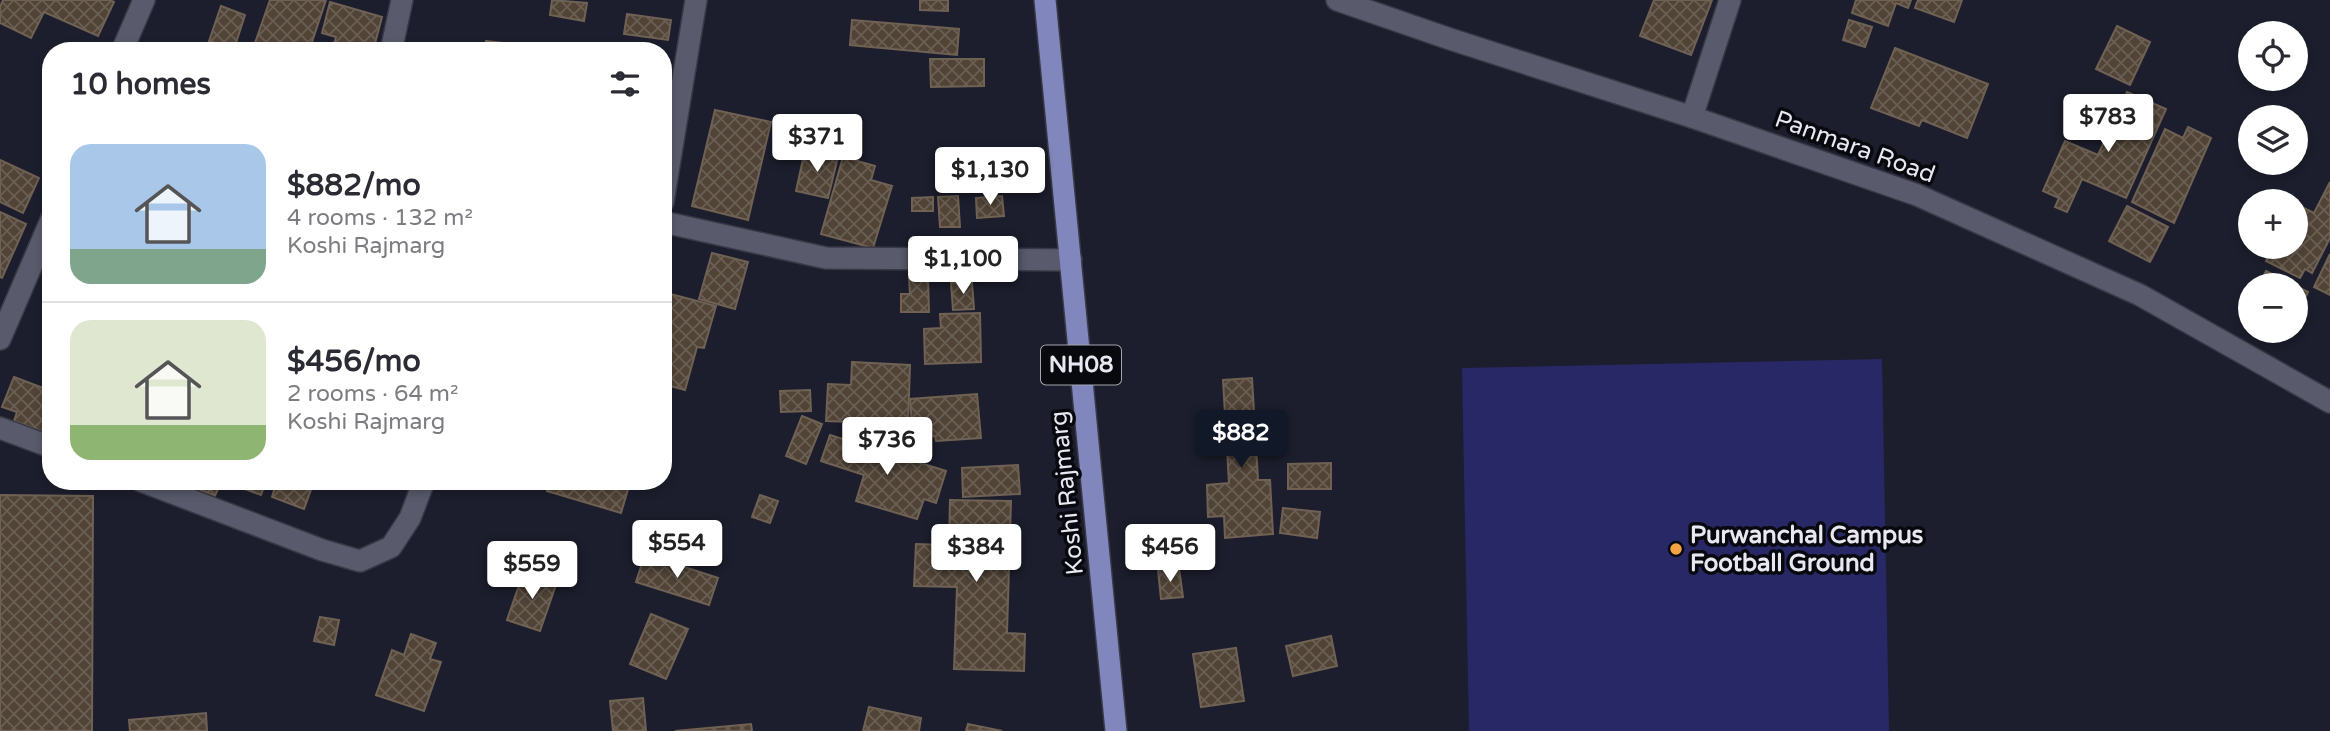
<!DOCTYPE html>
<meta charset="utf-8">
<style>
:root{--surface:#fff;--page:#f7f7f7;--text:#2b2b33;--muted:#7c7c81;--line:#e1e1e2;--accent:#111827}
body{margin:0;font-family:"Varela Round",sans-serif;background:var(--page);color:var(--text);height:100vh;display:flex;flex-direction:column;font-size:26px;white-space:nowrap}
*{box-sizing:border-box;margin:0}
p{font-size:23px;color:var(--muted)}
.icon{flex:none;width:38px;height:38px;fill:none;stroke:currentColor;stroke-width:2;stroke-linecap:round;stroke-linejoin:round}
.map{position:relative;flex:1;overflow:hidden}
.details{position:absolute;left:42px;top:42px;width:630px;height:448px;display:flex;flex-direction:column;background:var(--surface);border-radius:28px;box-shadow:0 4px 10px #0003}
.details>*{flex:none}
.controls{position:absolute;left:2238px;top:21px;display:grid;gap:14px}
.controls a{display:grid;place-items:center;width:70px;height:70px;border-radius:50%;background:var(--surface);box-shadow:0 4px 10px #0003;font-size:35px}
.price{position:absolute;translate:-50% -60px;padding:0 16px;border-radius:7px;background:#fff;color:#222;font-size:23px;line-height:46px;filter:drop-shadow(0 2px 4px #0008)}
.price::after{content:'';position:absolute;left:50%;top:42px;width:21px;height:16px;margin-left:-10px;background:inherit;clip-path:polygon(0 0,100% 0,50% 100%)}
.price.current{background:var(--accent);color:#fff}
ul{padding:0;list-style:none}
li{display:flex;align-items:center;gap:21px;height:175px;padding:0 28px}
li+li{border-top:2px solid var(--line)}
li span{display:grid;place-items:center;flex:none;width:196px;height:140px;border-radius:21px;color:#555}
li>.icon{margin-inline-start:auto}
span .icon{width:84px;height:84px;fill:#fffc;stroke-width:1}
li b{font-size:30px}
h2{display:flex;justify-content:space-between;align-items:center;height:84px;padding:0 28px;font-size:30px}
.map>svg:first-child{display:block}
.garden{fill:#292866}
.building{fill:url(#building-cross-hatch);stroke:#6f6254;stroke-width:2}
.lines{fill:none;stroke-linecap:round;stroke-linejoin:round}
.minor-casing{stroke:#383946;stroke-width:24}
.major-casing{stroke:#383946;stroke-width:24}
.minor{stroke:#595b6c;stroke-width:21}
.major{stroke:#8186bc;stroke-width:21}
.poi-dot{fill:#f4a344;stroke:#08090f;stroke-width:2.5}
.labels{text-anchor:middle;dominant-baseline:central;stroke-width:7;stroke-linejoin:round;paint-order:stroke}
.shield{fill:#08090f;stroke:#a4a5ae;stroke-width:2}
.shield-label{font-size:23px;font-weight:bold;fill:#e7e8f2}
.street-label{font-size:24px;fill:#e7e8f2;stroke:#08090f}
.poi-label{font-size:24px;font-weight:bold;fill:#e7e8f2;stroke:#08090f;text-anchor:start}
</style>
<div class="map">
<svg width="2330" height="731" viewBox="0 0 2330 731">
<defs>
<pattern id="building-cross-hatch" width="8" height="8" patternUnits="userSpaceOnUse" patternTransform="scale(1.75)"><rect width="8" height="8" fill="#514437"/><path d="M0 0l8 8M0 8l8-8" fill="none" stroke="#6a5f54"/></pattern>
</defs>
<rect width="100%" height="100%" fill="#1d1e2d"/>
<!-- garden -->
<polygon class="garden" points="1882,359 1889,731 1469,731 1462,368"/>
<!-- building -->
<g class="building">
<polygon points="3,0 110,0 114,2 98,36 44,12 31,38 0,23 0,7"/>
<polygon points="270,0 326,0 309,51 276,51 255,43"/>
<polygon points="552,0 587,3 584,21 550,15"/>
<polygon points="920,0 948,0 948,11 920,10"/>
<polygon points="1654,0 1712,0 1691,55 1640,36"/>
<polygon points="1856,0 1911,0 1908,8 1896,3 1888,26 1852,13"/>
<polygon points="1918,0 1962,0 1954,22 1915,8"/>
<polygon points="330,2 382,17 373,51 332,51 336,37 322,33"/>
<polygon points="221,6 245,15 234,49 209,41"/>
<polygon points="627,14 671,20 668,40 624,34"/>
<polygon points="852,20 959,29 957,55 850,45"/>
<polygon points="1849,20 1872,27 1865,47 1843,40"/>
<polygon points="2117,26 2150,42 2130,85 2096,69"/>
<polygon points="486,41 503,43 502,51 484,51"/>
<polygon points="1895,48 1988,84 1967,138 1922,120 1919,126 1871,108"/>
<polygon points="930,59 984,59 984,86 931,87"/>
<polygon points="663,73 671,75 664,107 663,107"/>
<polygon points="2127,92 2166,109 2126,198 2082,179 2067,212 2055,207 2059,198 2043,191 2065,141 2098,155"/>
<polygon points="715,110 771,122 748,220 692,206"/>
<polygon points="2188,127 2211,138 2174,223 2132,202 2165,129 2183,138"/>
<polygon points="805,150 838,157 828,198 796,191"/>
<polygon points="843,157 875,166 871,180 892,186 873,248 821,234"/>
<polygon points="0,160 39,178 23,213 0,202"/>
<polygon points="2330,182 2330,238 2312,273 2305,269 2300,278 2266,261 2273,247 2296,247 2296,204 2314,213"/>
<polygon points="958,196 960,227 940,227 938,197"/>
<polygon points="1002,196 1004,216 977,218 976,198"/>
<polygon points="933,197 933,211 912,211 912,198"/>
<polygon points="2127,206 2168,227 2150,262 2109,241"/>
<polygon points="0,212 26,224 2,278 0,277"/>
<polygon points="712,253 748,262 735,309 699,299"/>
<polygon points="2330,254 2330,295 2314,287"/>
<polygon points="2266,271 2294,285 2259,285"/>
<polygon points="909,278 928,278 929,312 901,312 901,294 910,294"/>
<polygon points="972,282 974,309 953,310 951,283"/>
<polygon points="2296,286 2308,292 2296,317"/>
<polygon points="663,292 716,306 704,348 697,347 685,390 663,384"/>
<polygon points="980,313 981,362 925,364 924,329 941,328 940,314"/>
<polygon points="852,362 910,365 908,424 826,421 828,384 851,385"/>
<polygon points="14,377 51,391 51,435 14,421 17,412 2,407"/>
<polygon points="1252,378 1258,480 1270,480 1273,534 1225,538 1224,516 1208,517 1207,485 1229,483 1223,380"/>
<polygon points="810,390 811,411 781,412 780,391"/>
<polygon points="977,394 981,438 936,441 935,436 913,437 910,399"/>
<polygon points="802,416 822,424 806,464 786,456"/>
<polygon points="830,435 946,471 936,503 924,499 917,519 856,501 864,475 821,461"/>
<polygon points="1331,463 1331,489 1288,489 1288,464"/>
<polygon points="1018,465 1020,494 963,497 962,468"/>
<polygon points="183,481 221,481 215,496 182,483"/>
<polygon points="238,481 266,481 261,495 237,486"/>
<polygon points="277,481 305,481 313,484 304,509 272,497"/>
<polygon points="550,481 613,481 629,486 621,513 547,491"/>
<polygon points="0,495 93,496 92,731 0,731"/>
<polygon points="760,495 778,501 770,523 752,517"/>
<polygon points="950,500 1011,501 1007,633 1025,634 1024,671 954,669 957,587 914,586 916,544 949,545"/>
<polygon points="1283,508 1320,512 1317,538 1280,533"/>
<polygon points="645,554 718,578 709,605 636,582"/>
<polygon points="1179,568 1183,597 1161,599 1158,570"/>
<polygon points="524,571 557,582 540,631 507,620"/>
<polygon points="651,614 688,629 666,679 630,664"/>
<polygon points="320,617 339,620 334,645 314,641"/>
<polygon points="411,634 436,643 430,659 441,662 424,711 376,695 392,650 404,655"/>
<polygon points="1331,636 1337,666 1293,676 1286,646"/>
<polygon points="1236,648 1244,701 1201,707 1193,654"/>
<polygon points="643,698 646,731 613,731 610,701"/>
<polygon points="869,707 921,718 919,731 863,731"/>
<polygon points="206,713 207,731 130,731 129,720"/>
<polygon points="751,724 752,731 675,731"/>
<polygon points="968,724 1002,731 966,731"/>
</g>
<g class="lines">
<defs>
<g id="minor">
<polyline points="1337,0 1450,39 1692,117 1917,195 2140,295 2330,402"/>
<polyline points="122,51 144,0"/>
<polyline points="391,51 402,0"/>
<polyline points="1692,117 1730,0"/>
<polyline points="663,202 696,0"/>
<polyline points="663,222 826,258 1071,260"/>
<polyline points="0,339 51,220"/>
<polyline points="0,428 51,447"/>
<polyline points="141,481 322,550 360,561 391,547 410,518 424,481"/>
</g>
<polyline id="major" points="1045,0 1116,731"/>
</defs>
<!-- minor casing -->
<use href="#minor" class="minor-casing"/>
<!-- major casing -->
<use href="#major" class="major-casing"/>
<!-- minor -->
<use href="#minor" class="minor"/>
<!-- major -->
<use href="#major" class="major"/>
</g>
<!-- markers -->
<circle class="poi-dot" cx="1676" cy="549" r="7"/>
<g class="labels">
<!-- shield labels -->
<rect class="shield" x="1041" y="345.5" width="80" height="39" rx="5"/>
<g class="shield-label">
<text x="1081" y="365">NH08</text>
</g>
<!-- street labels -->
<g class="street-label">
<text transform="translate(1855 147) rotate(20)">Panmara Road</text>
<text transform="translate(1067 493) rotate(-96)">Koshi Rajmarg</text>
</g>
<!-- poi labels -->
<g class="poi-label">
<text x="1690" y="535">Purwanchal Campus<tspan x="1690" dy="28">Football Ground</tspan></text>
</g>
</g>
</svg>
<div class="controls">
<a><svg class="icon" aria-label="locate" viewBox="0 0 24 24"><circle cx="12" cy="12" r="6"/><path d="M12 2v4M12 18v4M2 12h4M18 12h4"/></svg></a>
<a><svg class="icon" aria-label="layers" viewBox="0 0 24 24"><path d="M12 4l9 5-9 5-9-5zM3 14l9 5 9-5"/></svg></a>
<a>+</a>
<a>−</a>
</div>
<b class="price" style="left:2108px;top:154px">$783</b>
<b class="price" style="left:817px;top:174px">$371</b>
<b class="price" style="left:990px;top:207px">$1,130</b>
<b class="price" style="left:963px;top:296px">$1,100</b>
<b class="price current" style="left:1241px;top:470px">$882</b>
<b class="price" style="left:887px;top:477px">$736</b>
<b class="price" style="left:677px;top:580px">$554</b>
<b class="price" style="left:976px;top:584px">$384</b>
<b class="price" style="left:1170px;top:584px">$456</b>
<b class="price" style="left:532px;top:601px">$559</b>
<section class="details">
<h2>10 homes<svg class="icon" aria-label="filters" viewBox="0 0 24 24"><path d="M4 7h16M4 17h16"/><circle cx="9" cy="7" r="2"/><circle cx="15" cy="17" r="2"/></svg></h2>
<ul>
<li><span style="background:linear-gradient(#a9c7e8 75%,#7fa58c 0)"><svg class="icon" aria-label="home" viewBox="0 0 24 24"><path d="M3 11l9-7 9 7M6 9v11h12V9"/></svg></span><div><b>$882/mo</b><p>4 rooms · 132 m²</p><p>Koshi Rajmarg</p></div></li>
<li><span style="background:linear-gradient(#dfe7d0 75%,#8fb573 0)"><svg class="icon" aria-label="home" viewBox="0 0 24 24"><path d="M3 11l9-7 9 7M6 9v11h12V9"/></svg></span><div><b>$456/mo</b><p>2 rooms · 64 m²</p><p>Koshi Rajmarg</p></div></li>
</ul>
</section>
</div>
